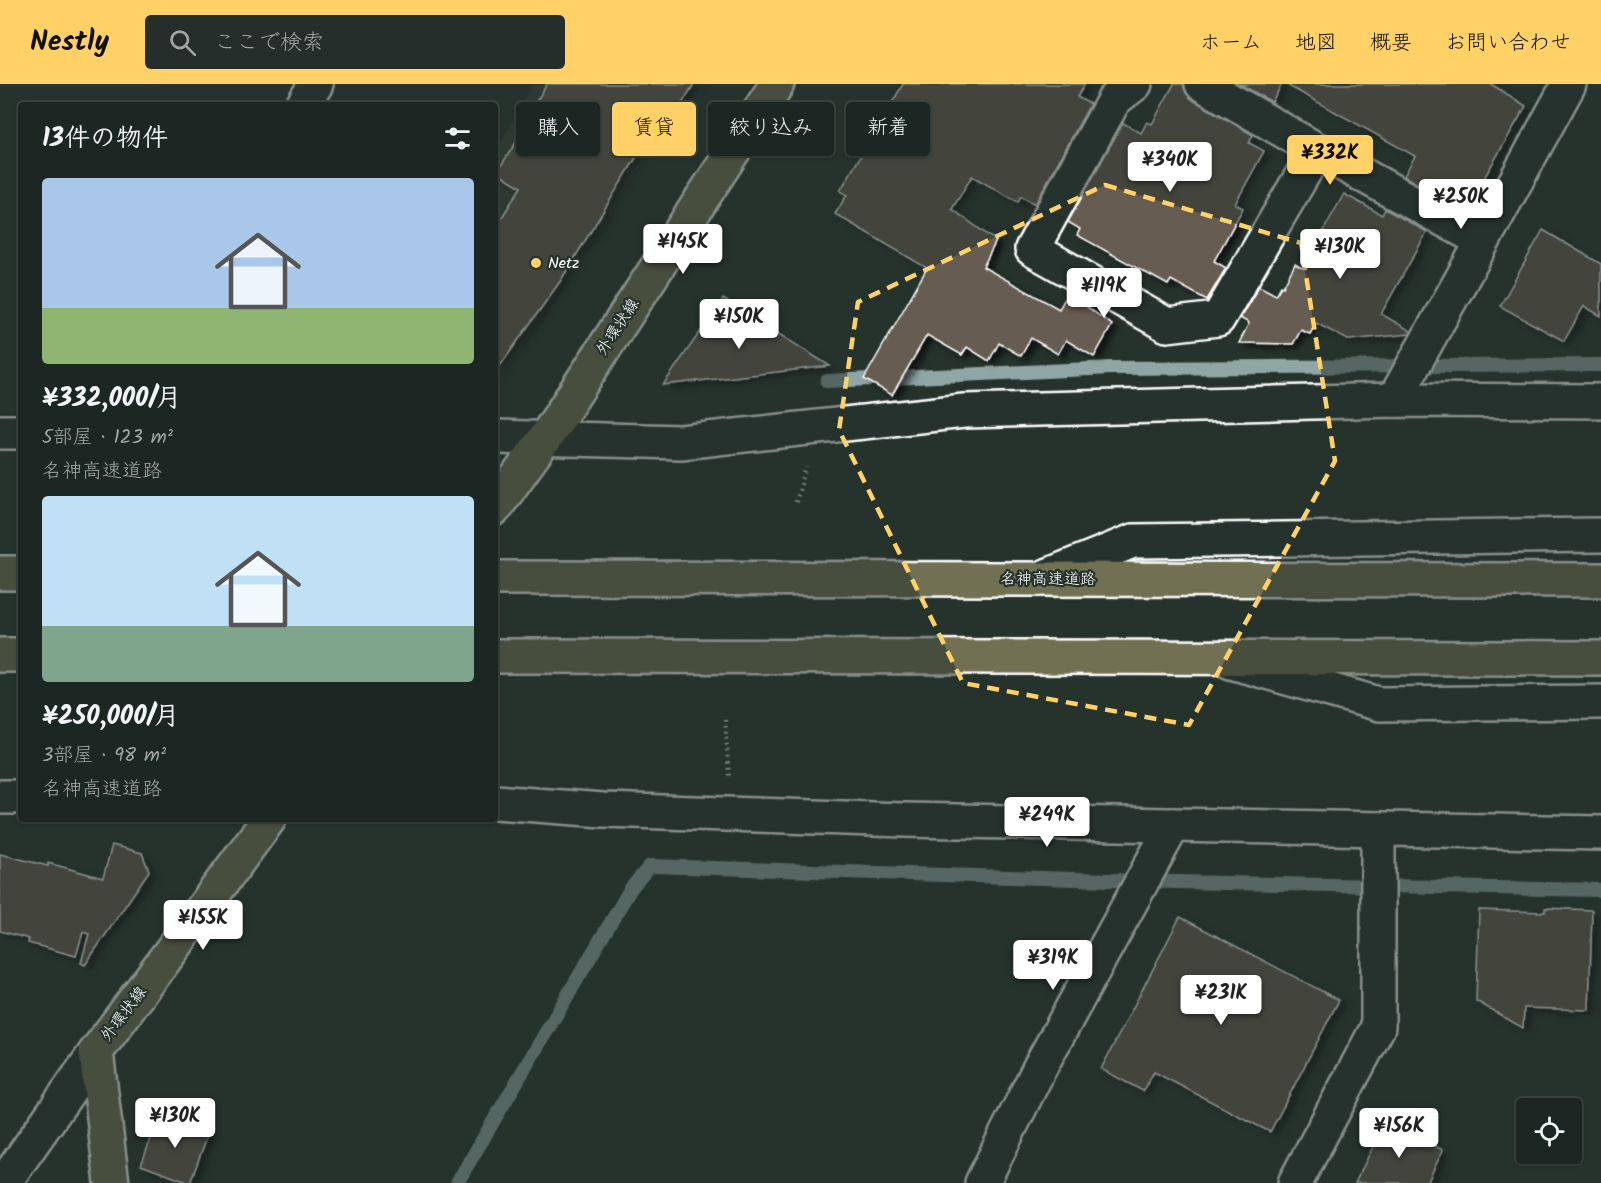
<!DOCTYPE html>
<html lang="ja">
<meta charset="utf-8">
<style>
:root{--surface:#1c2622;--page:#252e2a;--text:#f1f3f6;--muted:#a0a5a5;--line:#3a4340;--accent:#ffd166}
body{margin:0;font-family:Kalam,"Klee One",sans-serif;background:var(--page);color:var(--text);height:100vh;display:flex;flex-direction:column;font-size:22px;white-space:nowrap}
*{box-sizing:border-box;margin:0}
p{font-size:20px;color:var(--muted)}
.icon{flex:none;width:33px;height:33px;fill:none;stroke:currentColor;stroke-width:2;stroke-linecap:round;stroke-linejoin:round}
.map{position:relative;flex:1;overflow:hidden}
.side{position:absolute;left:18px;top:18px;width:480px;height:720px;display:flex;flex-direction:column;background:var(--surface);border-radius:6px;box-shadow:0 2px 4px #0004,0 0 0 2px var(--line)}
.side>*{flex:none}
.hud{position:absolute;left:516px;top:18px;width:570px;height:54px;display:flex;gap:12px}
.fabs{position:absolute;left:1516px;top:1014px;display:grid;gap:12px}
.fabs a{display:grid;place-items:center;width:66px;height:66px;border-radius:6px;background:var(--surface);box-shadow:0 2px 4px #0004,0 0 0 2px var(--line);font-size:30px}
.price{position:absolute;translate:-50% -51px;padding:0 14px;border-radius:6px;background:#fff;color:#222;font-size:20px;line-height:39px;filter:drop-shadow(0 2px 3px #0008)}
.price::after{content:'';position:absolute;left:50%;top:36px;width:18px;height:14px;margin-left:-9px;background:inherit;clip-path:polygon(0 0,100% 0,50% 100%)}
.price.active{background:var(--accent);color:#111}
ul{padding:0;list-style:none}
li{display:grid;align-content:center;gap:12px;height:318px;padding:0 24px}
li span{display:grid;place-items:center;height:186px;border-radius:6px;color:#555}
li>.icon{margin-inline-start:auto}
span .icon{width:108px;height:108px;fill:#fffc;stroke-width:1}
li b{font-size:26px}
h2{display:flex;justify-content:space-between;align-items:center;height:72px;padding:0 24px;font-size:26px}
.tag{padding:0 21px;border-radius:6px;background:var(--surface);box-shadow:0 2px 4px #0004,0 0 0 2px var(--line);font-size:21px;line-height:54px}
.tag.active{background:var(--accent);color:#111}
header{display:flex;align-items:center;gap:36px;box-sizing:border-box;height:84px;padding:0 30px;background:var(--accent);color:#111}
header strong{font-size:28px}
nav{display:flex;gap:33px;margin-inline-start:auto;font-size:21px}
.search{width:420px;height:54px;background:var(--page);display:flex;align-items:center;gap:15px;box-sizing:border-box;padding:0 21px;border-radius:6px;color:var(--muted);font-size:22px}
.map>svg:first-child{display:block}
.built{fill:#393f38}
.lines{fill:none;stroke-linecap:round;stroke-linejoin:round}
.stream{stroke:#90a6a5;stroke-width:14}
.building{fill:#665b51;stroke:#fff;stroke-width:1.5;filter:url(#shadow)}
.minor-casing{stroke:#fff;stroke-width:38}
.major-casing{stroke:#fff;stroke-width:38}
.highway-casing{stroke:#fff;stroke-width:38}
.path{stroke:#fff;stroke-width:4;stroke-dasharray:1.5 4.5;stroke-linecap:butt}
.minor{stroke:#26332d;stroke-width:33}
.major{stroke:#716f52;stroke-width:33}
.highway{stroke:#716f52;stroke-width:33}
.marked{fill:none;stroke:#ffd166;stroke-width:4.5;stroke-dasharray:12 8;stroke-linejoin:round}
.poi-dot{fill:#ffd166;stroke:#26332d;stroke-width:2}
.labels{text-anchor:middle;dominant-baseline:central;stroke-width:4.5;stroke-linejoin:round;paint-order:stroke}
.poi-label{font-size:16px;fill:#fff;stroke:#26332d;text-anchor:start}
.street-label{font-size:16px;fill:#fff;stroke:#26332d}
</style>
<header>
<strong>Nestly</strong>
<div class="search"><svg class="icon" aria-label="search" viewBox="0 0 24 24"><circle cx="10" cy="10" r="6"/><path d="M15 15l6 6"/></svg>ここで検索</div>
<nav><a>ホーム</a><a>地図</a><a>概要</a><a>お問い合わせ</a></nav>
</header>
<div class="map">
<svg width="1601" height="1099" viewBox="0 0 1601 1099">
<defs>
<filter id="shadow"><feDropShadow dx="6" dy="4" stdDeviation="3" flood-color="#0009"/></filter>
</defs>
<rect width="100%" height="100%" fill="#26332d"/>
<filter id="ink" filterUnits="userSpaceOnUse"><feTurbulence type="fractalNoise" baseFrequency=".0167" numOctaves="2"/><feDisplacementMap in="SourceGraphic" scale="12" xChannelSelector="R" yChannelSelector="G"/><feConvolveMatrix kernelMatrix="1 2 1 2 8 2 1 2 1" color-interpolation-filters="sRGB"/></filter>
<g filter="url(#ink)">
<!-- built -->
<polygon class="built" points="532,0 566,0 659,56 506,288 495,295 495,70"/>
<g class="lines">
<!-- stream -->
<g class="stream">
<polyline points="827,297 1111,284 1601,281"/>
<polyline points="457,1099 631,804 650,782 1176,798 1601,806"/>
</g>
</g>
<!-- building -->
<g class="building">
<polygon points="547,0 694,0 662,52 653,46 561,196 495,289 495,144 521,103 497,88 523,47 519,45"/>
<polygon points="903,0 1085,0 1077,13 1090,20 1035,120 1021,112 1018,118 972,92 952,125 996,157 983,183 1059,225 1068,209 1112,241 1094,273 1066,256 1058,270 1031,254 1021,272 999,259 989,277 967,263 962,271 927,251 892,311 864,295 927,184 835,130 847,111 840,107"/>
<polygon points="1174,0 1183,0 1186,9 1193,16 1253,51 1249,59 1264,67 1235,120 1243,124 1214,177 1226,184 1207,216 1171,196 1168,201 1077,151 1080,145 1068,138 1123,39 1141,49 1147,38 1152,40"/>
<polygon points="1240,0 1282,0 1272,18"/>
<polygon points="1285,0 1491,0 1526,22 1476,108 1456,96 1445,115 1404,92 1415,72"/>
<polygon points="1344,110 1382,131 1385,125 1427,148 1381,230 1411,247 1410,250 1348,256 1316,239 1310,250 1301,246 1293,260 1239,259 1249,239 1240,234 1259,202 1276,211 1281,202 1283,203 1295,180 1302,184"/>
<polygon points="1543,146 1601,180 1601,232 1584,222 1564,257 1500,222"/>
<polygon points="723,215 830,282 663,301"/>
<polygon points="112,761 142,769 149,787 85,881 81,879 89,850 83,848 76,872 28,859 29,855 0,847 0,770 48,782 48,779 103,794"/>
<polygon points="1545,824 1592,826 1589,926 1524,924 1523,944 1476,917 1479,826 1545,828"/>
<polygon points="1180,833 1339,916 1270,1048 1154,988 1143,1007 1101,985"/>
<polygon points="160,1031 208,1050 190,1099 141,1081"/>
<polygon points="1386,1037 1443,1066 1427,1099 1355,1099"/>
</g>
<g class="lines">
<defs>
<g id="minor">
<polyline points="1135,0 1114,16 1032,165 1167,241 1218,235 1317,66"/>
<polyline points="1202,0 1317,66 1483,157"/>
<polyline points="303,21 316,0"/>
<polyline points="1394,316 1483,157 1569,0"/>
<polyline points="0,348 21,348"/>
<polyline points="495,353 681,358 964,327 1394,316 1601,317"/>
<polyline points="1039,495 1133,457 1601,451"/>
<polyline points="1231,578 1379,620 1601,618"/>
<polyline points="0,713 21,713"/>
<polyline points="495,718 603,726 904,736 1601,749"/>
<polyline points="4,1099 96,968"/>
<polyline points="982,1099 1040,983 1173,741"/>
<polyline points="1295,1099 1378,943 1378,745"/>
</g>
<g id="major">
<polyline points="495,424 546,353 777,0"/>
<polyline points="112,1099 96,968 269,735"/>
</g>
<g id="highway">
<polyline points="0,489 21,489"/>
<polyline points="495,494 1601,496"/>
<polyline points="0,571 21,571"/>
<polyline points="495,572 1601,574"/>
</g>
</defs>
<!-- minor casing -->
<use href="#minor" class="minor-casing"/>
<!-- major casing -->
<use href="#major" class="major-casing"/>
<!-- highway casing -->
<use href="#highway" class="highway-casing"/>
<!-- path -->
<g class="path">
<polyline points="796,418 806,383"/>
<polyline points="725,636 729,692"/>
</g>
<!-- minor -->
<use href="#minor" class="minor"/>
<!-- major -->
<use href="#major" class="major"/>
<!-- highway -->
<use href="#highway" class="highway"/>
</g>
</g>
<!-- marked area -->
<path d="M0 0H1601V1099H0ZM1105,101L1301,159L1335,377L1189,641L963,599L839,346L858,218Z" fill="#26332d" fill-opacity=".55" fill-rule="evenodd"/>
<path class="marked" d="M1105,101L1301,159L1335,377L1189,641L963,599L839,346L858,218Z"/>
<!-- markers -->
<circle class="poi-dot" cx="536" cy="179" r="6"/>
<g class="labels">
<!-- poi labels -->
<g class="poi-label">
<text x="548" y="179">Netz</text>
</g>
<!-- street labels -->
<g class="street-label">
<text transform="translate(618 243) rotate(-57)">外環状線</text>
<text x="1048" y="495">名神高速道路</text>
<text transform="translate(124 930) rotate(-53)">外環状線</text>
</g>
</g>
</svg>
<div class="fabs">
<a><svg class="icon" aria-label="locate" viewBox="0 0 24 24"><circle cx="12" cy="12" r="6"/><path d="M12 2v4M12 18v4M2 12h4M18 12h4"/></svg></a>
</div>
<b class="price active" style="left:1330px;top:102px">¥332K</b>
<b class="price" style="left:1170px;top:109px">¥340K</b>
<b class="price" style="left:1461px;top:146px">¥250K</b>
<b class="price" style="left:683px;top:191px">¥145K</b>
<b class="price" style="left:1340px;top:196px">¥130K</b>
<b class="price" style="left:1104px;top:235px">¥119K</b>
<b class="price" style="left:739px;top:266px">¥150K</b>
<b class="price" style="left:1047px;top:764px">¥249K</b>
<b class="price" style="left:203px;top:867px">¥155K</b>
<b class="price" style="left:1053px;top:907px">¥319K</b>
<b class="price" style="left:1221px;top:942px">¥231K</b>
<b class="price" style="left:175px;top:1065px">¥130K</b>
<b class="price" style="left:1399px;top:1075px">¥156K</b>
<div class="hud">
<a class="tag">購入</a>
<a class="tag active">賃貸</a>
<a class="tag">絞り込み</a>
<a class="tag">新着</a>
</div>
<section class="side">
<h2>13件の物件<svg class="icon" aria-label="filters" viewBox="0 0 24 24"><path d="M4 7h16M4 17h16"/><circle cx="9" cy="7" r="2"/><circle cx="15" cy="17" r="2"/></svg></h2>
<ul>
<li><span style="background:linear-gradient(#a9c7e8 70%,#8fb573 0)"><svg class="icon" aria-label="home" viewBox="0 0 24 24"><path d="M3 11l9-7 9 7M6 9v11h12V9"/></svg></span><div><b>¥332,000/月</b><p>5部屋 · 123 m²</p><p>名神高速道路</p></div></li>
<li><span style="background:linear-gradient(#bfe0f5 70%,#7fa58c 0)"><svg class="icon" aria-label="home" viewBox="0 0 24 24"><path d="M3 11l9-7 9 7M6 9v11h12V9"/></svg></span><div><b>¥250,000/月</b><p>3部屋 · 98 m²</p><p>名神高速道路</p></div></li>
</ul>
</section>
</div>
